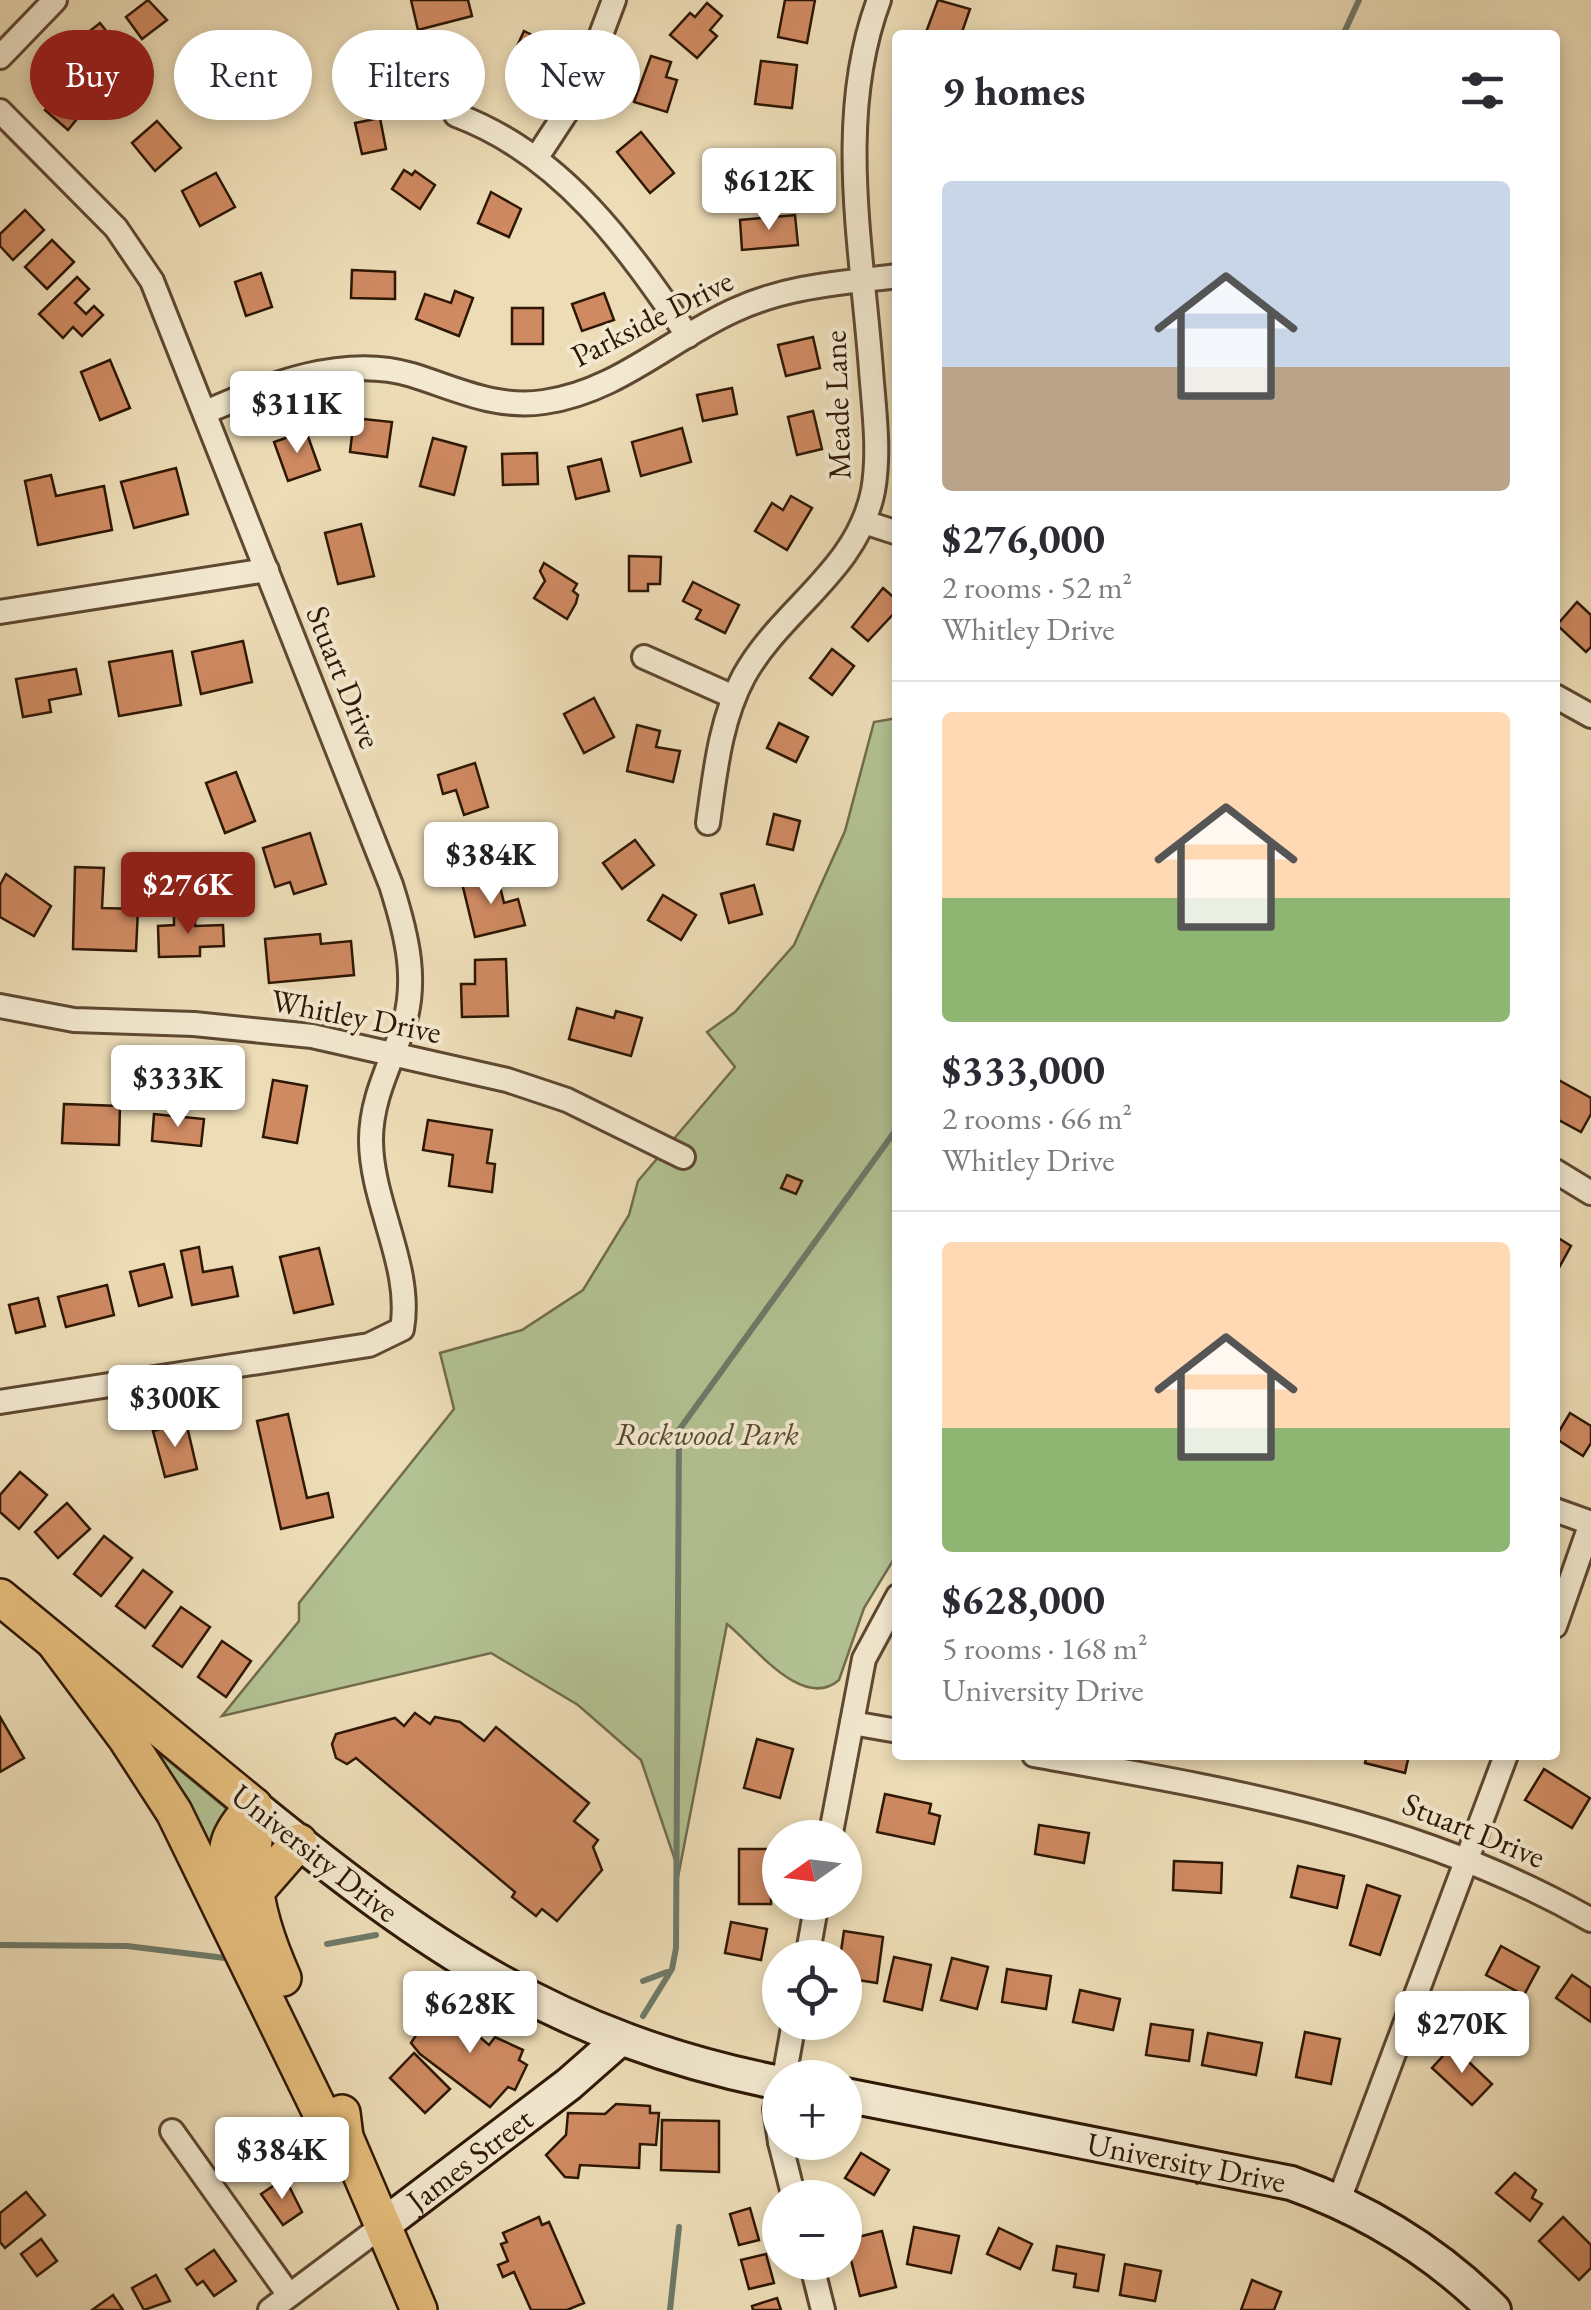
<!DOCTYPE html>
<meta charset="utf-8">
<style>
:root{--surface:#fff;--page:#f2f2f3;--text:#2b2b33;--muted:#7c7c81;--line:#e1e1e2;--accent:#8f2418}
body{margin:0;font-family:"EB Garamond",serif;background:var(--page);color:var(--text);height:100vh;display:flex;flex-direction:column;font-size:38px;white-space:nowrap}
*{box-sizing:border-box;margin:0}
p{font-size:32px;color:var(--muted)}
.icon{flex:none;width:55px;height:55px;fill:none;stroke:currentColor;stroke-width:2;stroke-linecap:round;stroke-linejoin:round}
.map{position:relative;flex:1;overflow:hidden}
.panel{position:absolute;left:892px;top:30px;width:668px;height:1730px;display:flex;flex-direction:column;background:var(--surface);border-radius:10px;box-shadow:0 5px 15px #0003}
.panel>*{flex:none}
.top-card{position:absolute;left:30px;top:30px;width:712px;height:90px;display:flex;gap:20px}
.needle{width:65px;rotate:256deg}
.buttons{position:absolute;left:762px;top:1820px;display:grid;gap:20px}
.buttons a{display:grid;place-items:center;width:100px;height:100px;border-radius:50%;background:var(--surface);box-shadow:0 5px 15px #0003;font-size:50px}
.price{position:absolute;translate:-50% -85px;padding:0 22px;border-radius:10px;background:#fff;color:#222;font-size:32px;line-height:65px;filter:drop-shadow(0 2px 5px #0008)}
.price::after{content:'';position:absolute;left:50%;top:60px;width:30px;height:22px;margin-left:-15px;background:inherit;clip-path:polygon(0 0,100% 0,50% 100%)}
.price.on{background:var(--accent);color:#fff}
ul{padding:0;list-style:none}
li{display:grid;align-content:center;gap:20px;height:530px;padding:0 50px}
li+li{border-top:2px solid var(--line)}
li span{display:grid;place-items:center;height:310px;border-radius:10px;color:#555}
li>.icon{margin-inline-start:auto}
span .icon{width:180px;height:180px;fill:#fffc;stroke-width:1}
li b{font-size:42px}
h2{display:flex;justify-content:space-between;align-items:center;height:120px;padding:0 50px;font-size:42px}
.chip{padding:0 35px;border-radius:45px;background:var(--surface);box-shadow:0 5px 15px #0003;font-size:35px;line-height:90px}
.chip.on{background:var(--accent);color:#fff}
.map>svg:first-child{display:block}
.green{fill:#b3c293;stroke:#706c4c;stroke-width:2.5}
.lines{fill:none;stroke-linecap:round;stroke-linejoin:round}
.stream{stroke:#6e7a69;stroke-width:6}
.building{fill:#cf8a62;stroke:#2e1704;stroke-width:2.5}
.street-casing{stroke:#5e4831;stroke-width:28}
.secondary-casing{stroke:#2e1704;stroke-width:38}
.primary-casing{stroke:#2e1704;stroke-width:40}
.street{stroke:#f3e9d0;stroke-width:22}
.secondary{stroke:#f3e9d0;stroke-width:32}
.primary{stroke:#e6be7c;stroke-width:35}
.labels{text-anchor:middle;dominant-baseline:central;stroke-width:8;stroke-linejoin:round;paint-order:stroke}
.street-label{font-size:32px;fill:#2e1704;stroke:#f3e9d0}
.park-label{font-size:32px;font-style:italic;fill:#564a2f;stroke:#f3e9d0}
</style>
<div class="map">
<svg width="1591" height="2310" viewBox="0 0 1591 2310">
<rect width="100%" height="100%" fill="#edddb7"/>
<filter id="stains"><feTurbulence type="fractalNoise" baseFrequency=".002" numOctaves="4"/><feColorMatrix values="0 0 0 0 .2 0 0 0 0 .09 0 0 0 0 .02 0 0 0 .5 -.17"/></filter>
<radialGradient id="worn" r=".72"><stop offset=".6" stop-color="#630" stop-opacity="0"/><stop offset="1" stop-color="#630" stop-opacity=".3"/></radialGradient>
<!-- green -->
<g class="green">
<path d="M897,718V1554L864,1608L839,1680C802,1712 753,1644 727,1624L679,1872L641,1760L578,1705L491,1653L222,1716L299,1621V1603L454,1409L440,1353L522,1330L583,1290L629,1215L638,1181L735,1067L707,1032L735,1012L794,945L845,831L874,722Z"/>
<polygon points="136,1734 228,1810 214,1853"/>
</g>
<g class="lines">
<!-- stream -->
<g class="stream">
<polyline points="1343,35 1359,0"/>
<polyline points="327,1944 376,1935"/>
<polyline points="0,1945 127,1946 233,1959"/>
<polyline points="643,1981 667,1972"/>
<polyline points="643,2016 672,1969 676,1948 679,1430 898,1127"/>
<polyline points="670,2310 679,2227"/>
</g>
</g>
<!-- building -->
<g class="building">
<polygon points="148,0 167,20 142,39 126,17"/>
<polygon points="411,0 468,0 472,16 418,30"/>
<polygon points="785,0 815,0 807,43 778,37"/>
<polygon points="938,0 970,9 961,35 925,35"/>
<polygon points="707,3 722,16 710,30 717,36 697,58 670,35 690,13 695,17"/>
<polygon points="100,23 129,60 113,71 107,63 99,70 77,41"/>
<polygon points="524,31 557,47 552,57 556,59 542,89 524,81 531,65 518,59 514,67 509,64"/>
<polygon points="382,32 405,49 379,79 361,65"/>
<polygon points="651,56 671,62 666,77 677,80 667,112 634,102"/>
<polygon points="259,57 265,72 230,85 224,70"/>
<polygon points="761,61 797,65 792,108 755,104"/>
<polygon points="61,90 85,109 68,130 45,110"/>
<polygon points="380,118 386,149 362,154 355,123"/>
<polygon points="157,121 181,148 155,171 132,143"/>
<polygon points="641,132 674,173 650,193 617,152"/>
<polygon points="404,170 412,175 415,171 435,185 420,209 392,189"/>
<polygon points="216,173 235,207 200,226 182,191"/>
<polygon points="491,192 521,209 509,237 478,223"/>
<polygon points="25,210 44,230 13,260 0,246 0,234"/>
<polygon points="795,215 798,245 742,250 740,220"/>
<polygon points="52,240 74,262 47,289 25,267"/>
<polygon points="352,270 395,272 395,299 351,298"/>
<polygon points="261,273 272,307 246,316 235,282"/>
<polygon points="77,277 89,289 75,303 86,314 94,306 103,315 82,336 73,327 63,338 39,314"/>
<polygon points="455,291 473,298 459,336 416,319 425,294 451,303"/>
<polygon points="604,293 614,320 582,331 572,304"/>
<rect x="512" y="308" width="31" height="36"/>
<polygon points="813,337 820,368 786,376 778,345"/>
<polygon points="110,360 130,408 100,420 81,372"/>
<polygon points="732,388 737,414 703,421 697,395"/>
<polygon points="813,411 822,449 797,455 788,417"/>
<polygon points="354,418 392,422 387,457 350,452"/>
<polygon points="682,428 691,462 641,476 632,442"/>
<polygon points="306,431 320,470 288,481 274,442"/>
<polygon points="433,438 466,447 454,495 420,486"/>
<polygon points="537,453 538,484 503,485 502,454"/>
<polygon points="601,459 609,491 576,499 568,467"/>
<polygon points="176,468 188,514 134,528 121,482"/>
<polygon points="51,475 56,496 104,486 112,530 38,545 25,481"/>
<polygon points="791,496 812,508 787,550 755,531 772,503 783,510"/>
<polygon points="361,524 374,576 338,584 325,533"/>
<polygon points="629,556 661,557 660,584 648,584 648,591 629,591"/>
<polygon points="544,563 577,584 573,591 578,595 576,603 567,619 534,598 545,581 540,571"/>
<polygon points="693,582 739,605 725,633 696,619 701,610 683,601"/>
<polygon points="883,588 898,601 898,609 868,641 852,627"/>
<polygon points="1577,602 1591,615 1591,647 1586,652 1557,625"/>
<polygon points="243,641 252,682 201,694 192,652"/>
<polygon points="832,649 854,666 832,695 810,678"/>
<polygon points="172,651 181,705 119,716 109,662"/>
<polygon points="76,669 81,694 49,700 51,712 23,717 16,679"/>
<polygon points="594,698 614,737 584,753 564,714"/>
<polygon points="779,723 808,737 796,762 767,748"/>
<polygon points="637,725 660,731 656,747 680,751 673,782 627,771"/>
<polygon points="475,763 488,807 464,815 456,790 443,794 438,775"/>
<polygon points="236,772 255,821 225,833 206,783"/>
<polygon points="774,814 800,821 793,850 767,844"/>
<polygon points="310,833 326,884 294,894 290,882 275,887 263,848"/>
<polygon points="635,840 654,865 622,889 603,863"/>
<polygon points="75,867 104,868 102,908 138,909 136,951 73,949"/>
<polygon points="6,874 51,906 34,936 0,917 0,885"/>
<polygon points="497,874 504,903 518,899 525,925 475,937 462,883"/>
<polygon points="754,885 762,914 729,923 721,894"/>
<polygon points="663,895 696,915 681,940 648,920"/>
<polygon points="195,912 195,926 223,925 224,946 200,947 200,956 159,957 158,926 174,925 174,913"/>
<polygon points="320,934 321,944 351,941 354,975 269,983 265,939"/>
<polygon points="506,959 508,1016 462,1017 461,984 475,984 475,960"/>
<polygon points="577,1008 614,1018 616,1011 642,1018 631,1056 569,1039"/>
<polygon points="1555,1078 1591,1098 1591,1114 1581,1132 1555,1118"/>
<polygon points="273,1080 307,1086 297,1143 263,1137"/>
<polygon points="64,1104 120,1106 119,1145 62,1143"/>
<polygon points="154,1114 204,1119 201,1146 152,1141"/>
<polygon points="428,1120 492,1130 487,1163 495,1164 492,1192 449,1186 453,1155 423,1150"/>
<polygon points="787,1175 802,1181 796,1194 781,1188"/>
<polygon points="1555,1236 1571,1246 1555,1275"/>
<polygon points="199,1247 203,1272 232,1267 238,1296 192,1305 181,1251"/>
<polygon points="319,1248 333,1304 294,1313 280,1257"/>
<polygon points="164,1264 172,1297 139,1306 130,1272"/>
<polygon points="107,1285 114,1315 66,1327 58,1297"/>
<polygon points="38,1298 45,1326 16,1333 9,1305"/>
<polygon points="1570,1413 1591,1426 1591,1443 1583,1456 1555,1438"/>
<polygon points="288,1414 307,1498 328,1493 333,1517 281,1529 257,1421"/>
<polygon points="186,1422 197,1469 165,1477 153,1431"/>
<polygon points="20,1472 47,1495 19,1529 0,1512 0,1495"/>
<polygon points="67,1503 90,1529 58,1558 35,1532"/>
<polygon points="104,1536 132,1558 101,1596 74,1574"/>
<polygon points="143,1570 172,1592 145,1628 116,1606"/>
<polygon points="181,1607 210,1627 182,1667 153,1646"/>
<polygon points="222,1641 251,1661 226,1697 198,1677"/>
<polygon points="415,1713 430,1724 435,1717 460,1722 484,1741 496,1727 589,1803 574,1821 598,1840 593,1847 602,1870 557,1921 542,1909 536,1916 512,1897 515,1892 356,1758 347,1764 336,1758 332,1744 336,1734 395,1718 404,1726"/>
<polygon points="0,1717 24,1758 0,1772"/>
<polygon points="757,1739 793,1749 780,1798 744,1788"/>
<polygon points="1367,1755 1409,1755 1405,1773 1365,1763"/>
<polygon points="1544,1769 1590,1798 1572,1828 1525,1800"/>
<polygon points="885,1794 931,1804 929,1813 940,1816 934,1844 877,1832"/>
<polygon points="1039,1825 1089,1833 1084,1863 1035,1854"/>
<rect x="739" y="1849" width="32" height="55"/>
<polygon points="1174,1861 1222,1863 1221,1893 1173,1890"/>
<polygon points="1298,1866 1344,1876 1337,1908 1291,1897"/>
<polygon points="1367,1885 1400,1896 1380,1955 1350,1945"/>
<polygon points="731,1922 767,1929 761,1960 725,1953"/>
<polygon points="844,1931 883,1937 877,1983 845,1978 845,1958 840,1958"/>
<polygon points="1501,1946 1539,1967 1524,1995 1486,1975"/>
<polygon points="894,1957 931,1965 922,2010 884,2001"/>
<polygon points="952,1958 988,1967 977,2009 941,2000"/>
<polygon points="1007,1969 1051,1976 1046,2009 1002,2002"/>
<polygon points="1572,1975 1591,1988 1591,2022 1556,1998"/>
<polygon points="1080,1990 1120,1999 1113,2030 1073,2022"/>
<polygon points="433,2009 446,2018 456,2011 478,2026 474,2032 489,2045 495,2037 523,2050 519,2060 527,2065 515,2090 508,2087 490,2107 420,2054 411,2043"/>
<polygon points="1151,2024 1193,2030 1189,2061 1146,2055"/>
<polygon points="1305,2032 1340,2039 1331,2084 1296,2077"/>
<polygon points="1208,2033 1262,2043 1256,2075 1202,2065"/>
<polygon points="1452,2046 1492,2084 1472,2105 1432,2068"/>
<polygon points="414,2053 450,2089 425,2113 390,2078"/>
<polygon points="616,2104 650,2106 650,2113 659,2113 656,2145 640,2144 639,2168 580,2165 578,2178 565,2177 546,2155 566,2135 568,2113 605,2114"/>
<polygon points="662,2120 719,2121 719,2172 661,2170"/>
<polygon points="861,2153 889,2170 874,2195 845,2178"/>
<polygon points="1515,2173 1536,2190 1532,2198 1542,2204 1530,2221 1496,2193"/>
<polygon points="285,2178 302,2212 283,2225 261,2194"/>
<polygon points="26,2192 45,2215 5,2248 0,2242 0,2213"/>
<polygon points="750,2208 759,2240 739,2245 730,2214"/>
<polygon points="539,2217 542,2225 549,2222 584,2303 567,2310 531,2310 514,2272 503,2277 498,2265 508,2261 501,2244 507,2242 503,2233"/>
<polygon points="1563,2217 1591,2245 1591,2268 1579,2280 1539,2241"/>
<polygon points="914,2227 959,2236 951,2273 907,2264"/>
<polygon points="999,2228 1032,2244 1020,2269 987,2254"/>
<polygon points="882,2231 896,2287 860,2296 846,2240"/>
<polygon points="41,2239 57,2261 37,2276 21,2254"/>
<polygon points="1057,2246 1104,2255 1098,2291 1074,2287 1076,2274 1053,2270"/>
<polygon points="214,2250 236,2281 214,2296 203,2281 197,2285 186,2269"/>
<polygon points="766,2254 774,2283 749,2289 741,2260"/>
<polygon points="1125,2264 1161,2271 1155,2301 1120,2295"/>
<polygon points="156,2275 170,2301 144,2310 132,2288"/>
<polygon points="1252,2280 1281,2292 1274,2310 1241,2310"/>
<polygon points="113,2295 123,2310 92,2310"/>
<polygon points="777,2298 781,2310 753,2310 752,2306"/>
</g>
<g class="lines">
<defs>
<g id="street">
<polyline points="0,57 55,0"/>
<path d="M0,111L116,228L152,281L391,885C407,935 420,985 400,1036C387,1071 371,1102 371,1140C371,1203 413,1267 402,1329L369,1345L0,1402"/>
<path d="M456,115C563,155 626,246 688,336"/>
<polyline points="537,157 579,93 614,0"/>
<path d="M206,412C268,385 343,354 412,375C457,389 495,409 544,402C617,392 670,339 735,310C787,286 841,283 898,276"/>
<polyline points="864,522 898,533"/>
<polyline points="0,612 267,570"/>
<polyline points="644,657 734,697"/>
<polyline points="1555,696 1591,716"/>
<path d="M708,823C715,774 720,720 744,676C781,609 857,571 873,491C880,452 874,410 871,370C862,248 835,117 879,0"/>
<polyline points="0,1006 74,1020 194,1024 312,1036 507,1080 567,1100 683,1157"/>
<polyline points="1555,1171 1591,1193"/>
<polyline points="1555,1510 1591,1523 1555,1626"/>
<polyline points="852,1723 898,1731"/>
<path d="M1034,1755C1229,1790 1416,1820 1591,1920"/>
<polyline points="830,1838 864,1659 898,1596"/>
<polyline points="807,1958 817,1902"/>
<polyline points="784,2078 794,2022"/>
<polyline points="780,2092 775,2109 780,2142"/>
<polyline points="172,2131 289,2295"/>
<polyline points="780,2142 794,2198"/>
<polyline points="1339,2200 1506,1755"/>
<polyline points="811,2262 823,2310"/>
<polyline points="270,2310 382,2226"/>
</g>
<g id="secondary">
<path d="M254,1806C426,1946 558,2039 780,2083"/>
<path id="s1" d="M845,2095L1291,2183C1367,2210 1436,2252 1494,2310"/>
<path id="s2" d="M382,2226L569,2084L619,2040"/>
</g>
<g id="primary">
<polyline points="0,1597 254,1806"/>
<polyline points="55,1643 126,1738 174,1812 319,2109 345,2137"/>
<path d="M254,1806C258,1829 251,1848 253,1870C256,1909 267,1942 283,1978"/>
<polyline points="258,1889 299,1842"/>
<path d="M229,1900C227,1854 219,1842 254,1806"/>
<polyline points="342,2113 345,2137 419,2310"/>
</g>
</defs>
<!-- street casing -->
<use href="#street" class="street-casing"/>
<!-- secondary casing -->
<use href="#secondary" class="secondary-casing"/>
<!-- primary casing -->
<use href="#primary" class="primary-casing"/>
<!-- street -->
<use href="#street" class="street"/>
<!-- secondary -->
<use href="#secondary" class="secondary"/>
<!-- primary -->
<use href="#primary" class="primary"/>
</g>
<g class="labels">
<!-- street labels -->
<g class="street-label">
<text transform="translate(652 318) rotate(-27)">Parkside Drive</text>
<text transform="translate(837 405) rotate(-92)">Meade Lane</text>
<text transform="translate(344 677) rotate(68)">Stuart Drive</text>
<text transform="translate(356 1016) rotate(11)">Whitley Drive</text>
<text transform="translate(1474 1830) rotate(22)">Stuart Drive</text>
<text transform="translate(315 1853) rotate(38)">University Drive</text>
<text stroke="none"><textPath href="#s2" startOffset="110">James Street</textPath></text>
<text stroke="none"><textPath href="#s1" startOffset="348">University Drive</textPath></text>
</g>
<!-- park labels -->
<g class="park-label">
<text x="707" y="1434">Rockwood Park</text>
</g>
</g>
<rect width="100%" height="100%" filter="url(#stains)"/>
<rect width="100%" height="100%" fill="url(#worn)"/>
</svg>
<div class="buttons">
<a><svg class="needle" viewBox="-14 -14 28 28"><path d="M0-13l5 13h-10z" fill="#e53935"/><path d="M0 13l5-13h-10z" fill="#7c7c81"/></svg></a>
<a><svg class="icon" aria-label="locate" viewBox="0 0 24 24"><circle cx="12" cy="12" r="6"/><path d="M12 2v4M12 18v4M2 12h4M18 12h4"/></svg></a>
<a>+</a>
<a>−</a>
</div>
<b class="price" style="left:769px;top:233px">$612K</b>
<b class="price" style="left:297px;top:456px">$311K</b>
<b class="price" style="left:491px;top:907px">$384K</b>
<b class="price on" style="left:188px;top:937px">$276K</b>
<b class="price" style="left:178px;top:1130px">$333K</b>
<b class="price" style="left:175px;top:1450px">$300K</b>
<b class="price" style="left:470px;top:2056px">$628K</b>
<b class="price" style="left:1462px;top:2076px">$270K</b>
<b class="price" style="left:282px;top:2202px">$384K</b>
<div class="top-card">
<a class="chip on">Buy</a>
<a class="chip">Rent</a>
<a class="chip">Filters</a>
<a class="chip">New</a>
</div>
<section class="panel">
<h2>9 homes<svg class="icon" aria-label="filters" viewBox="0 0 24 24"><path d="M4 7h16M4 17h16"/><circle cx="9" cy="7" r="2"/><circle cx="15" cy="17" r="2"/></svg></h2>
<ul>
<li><span style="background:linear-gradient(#c9d6e8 60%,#b9a48a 0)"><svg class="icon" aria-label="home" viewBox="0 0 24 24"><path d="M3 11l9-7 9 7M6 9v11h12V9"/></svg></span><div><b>$276,000</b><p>2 rooms · 52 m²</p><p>Whitley Drive</p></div></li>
<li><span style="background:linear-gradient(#ffd9b3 60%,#8fb573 0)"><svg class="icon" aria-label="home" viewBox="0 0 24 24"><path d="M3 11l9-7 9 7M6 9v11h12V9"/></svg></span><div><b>$333,000</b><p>2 rooms · 66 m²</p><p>Whitley Drive</p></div></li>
<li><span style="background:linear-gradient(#ffd9b3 60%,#8fb573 0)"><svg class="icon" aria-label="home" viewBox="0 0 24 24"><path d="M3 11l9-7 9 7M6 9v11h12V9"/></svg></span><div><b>$628,000</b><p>5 rooms · 168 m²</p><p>University Drive</p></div></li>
</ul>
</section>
</div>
